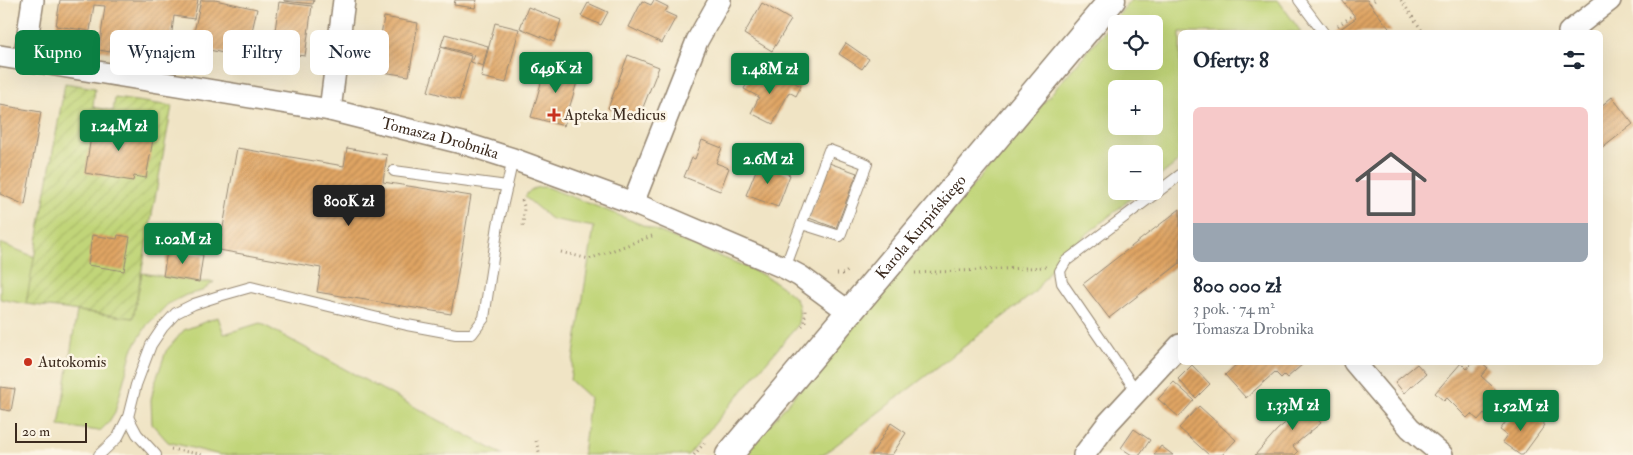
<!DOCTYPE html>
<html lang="pl">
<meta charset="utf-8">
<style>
:root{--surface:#fff;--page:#f2f2f3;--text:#1f2937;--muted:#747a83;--accent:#0b8043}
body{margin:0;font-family:"IM FELL Double Pica",serif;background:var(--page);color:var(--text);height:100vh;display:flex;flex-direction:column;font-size:19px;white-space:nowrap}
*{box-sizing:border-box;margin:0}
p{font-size:16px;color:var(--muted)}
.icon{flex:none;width:28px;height:28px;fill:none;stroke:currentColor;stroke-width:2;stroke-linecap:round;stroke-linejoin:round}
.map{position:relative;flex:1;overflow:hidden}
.panel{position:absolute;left:1178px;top:30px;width:425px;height:335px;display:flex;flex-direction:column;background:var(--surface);border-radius:8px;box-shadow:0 5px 20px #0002}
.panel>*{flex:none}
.guide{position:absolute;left:15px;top:30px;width:475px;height:45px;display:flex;gap:10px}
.buttons{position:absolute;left:1108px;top:15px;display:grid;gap:10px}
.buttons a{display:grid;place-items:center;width:55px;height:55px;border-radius:8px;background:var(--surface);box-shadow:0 5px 20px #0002;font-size:25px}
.scale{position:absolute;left:15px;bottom:12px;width:72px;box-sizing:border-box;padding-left:5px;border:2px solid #3b2a1e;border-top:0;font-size:14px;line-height:18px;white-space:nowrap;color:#3b2a1e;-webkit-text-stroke:4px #fcf5e5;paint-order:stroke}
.price{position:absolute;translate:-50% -42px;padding:0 11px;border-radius:5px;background:var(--accent);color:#fff;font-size:16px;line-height:32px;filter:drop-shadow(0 1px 2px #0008)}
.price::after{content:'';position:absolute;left:50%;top:30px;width:15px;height:11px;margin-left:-8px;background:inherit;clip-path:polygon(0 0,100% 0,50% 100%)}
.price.selected{background:#222;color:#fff}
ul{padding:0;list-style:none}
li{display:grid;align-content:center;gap:10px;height:265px;padding:0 15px}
li span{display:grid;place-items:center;height:155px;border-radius:8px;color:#555}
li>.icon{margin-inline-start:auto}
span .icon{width:90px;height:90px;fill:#fffc;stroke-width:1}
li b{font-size:21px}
h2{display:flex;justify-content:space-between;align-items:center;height:60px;padding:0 15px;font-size:21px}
.chip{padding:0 18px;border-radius:8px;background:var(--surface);box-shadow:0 5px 20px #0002;font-size:18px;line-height:45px}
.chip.selected{background:var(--accent);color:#fff}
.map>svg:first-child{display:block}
.green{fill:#c1d579;stroke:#7e804c;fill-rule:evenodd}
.garden{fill:url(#garden-furrows);stroke:#7e804c}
.building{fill:url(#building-hatch)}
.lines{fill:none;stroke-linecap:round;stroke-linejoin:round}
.service-casing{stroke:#968772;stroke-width:12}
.minor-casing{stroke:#968772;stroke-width:24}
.tertiary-casing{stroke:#968772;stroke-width:29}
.path{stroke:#968772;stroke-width:3;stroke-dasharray:1 4;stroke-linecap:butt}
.service{stroke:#fff;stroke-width:10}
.minor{stroke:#fff;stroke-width:21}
.tertiary{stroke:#fff;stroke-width:26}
.poi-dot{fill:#c8321e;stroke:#fcf5e5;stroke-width:2}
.labels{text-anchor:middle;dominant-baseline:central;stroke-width:5;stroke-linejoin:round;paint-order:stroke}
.poi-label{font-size:16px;fill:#3b2a1e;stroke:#fcf5e5;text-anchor:start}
.street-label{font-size:16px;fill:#3b2a1e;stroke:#fcf5e5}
</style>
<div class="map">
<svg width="1633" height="455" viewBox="0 0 1633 455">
<defs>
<pattern id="garden-furrows" width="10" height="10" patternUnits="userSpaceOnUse" patternTransform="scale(1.25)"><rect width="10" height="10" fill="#c1d579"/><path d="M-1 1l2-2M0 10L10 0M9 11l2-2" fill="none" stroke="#a7b768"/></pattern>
<pattern id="building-hatch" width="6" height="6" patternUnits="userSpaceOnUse" patternTransform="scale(1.25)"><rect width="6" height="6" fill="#e0a564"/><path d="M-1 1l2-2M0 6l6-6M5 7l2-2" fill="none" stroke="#b78752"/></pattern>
</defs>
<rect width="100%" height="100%" fill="#fcf5e5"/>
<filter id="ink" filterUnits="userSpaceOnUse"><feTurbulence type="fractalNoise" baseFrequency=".02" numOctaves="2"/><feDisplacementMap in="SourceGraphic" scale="10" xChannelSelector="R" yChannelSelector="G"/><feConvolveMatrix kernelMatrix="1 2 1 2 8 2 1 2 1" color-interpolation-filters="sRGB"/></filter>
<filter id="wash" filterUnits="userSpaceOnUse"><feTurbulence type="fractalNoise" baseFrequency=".0096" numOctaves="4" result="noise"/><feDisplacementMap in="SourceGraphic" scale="20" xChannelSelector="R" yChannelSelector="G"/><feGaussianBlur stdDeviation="1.12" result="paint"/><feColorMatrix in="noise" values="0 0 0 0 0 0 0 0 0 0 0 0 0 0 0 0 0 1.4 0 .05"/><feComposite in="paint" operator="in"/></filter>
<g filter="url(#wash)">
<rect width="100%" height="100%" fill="#f0e4c5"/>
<!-- green -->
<g class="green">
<path d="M1131,0H1278L1301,32H1180V160L1154,181V154H1116V191H1140L1060,256L1034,293L823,455H744ZM1116,24H1154V61H1116ZM1116,89H1154V126H1116Z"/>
<path d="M546,187C597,206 648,227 699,248C730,261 770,273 794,297C801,305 800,317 797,326L688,455H583L590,398L570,380L594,227L551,219L525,197C530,188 536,187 546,187Z"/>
<polygon points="0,243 35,257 26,304 0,299"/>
<polygon points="142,273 199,282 214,282 202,291 186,295 168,304 147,325 132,350 115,412 108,423 100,431 59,426 77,311 133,318"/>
<polygon points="218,317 224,334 260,323 503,455 220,455 168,442 152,424 151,400 154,386 166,351 184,330"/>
</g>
<!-- garden -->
<polygon class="garden" points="65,83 95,88 93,107 113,111 115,98 172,106 133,318 26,304"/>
<g id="blocks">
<!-- building -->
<g class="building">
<polygon points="60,0 198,0 194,19 174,16 170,47 112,38 110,52 99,50 105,6 94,5 90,31 56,26"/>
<polygon points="201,0 215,0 257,9 246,58 191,46"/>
<polygon points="284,0 314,0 313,4 284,1"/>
<polygon points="455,0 477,0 475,8 454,5"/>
<polygon points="654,0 668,7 665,12 676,17 662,43 629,27 642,1 651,5"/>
<polygon points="1342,0 1367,0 1392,32 1336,32 1356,18"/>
<polygon points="279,2 312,6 305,56 272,52"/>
<polygon points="588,3 608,12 601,25 581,16"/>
<polygon points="762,3 791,20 772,51 744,34"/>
<polygon points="528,7 561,20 554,42 520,28"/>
<polygon points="384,17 418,23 409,76 375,71"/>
<polygon points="495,23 519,29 506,83 481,77"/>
<polygon points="445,34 488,46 483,66 471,62 474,55 441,46"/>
<polygon points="846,43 869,59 862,69 839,54"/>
<polygon points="441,47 471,56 459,100 428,91"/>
<polygon points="628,55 659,67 638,120 608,108"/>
<polygon points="547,63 580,72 564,126 531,117"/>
<polygon points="752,73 774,84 778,74 801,86 796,96 789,92 773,124 751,113 759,97 744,89"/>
<polygon points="1612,97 1633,124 1600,150 1600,107"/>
<polygon points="0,105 41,112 25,205 0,194"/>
<polygon points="110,122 143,128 142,132 154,134 146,178 134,176 133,181 85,173 93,125 110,128"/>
<polygon points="702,140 722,148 716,163 729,168 720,191 684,177 692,158 695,159"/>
<polygon points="237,148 344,166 347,148 387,155 383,182 471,196 451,314 317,292 321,268 219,250"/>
<polygon points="759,163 790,175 778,207 746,195"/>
<polygon points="829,163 857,173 836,228 809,218"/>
<polygon points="1180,209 1180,263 1109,318 1083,284"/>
<polygon points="92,235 117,239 118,235 130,237 124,271 88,265"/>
<polygon points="168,245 180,247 179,251 203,255 199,282 163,276"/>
<polygon points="1239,362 1302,362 1303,364 1287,378 1284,375 1281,378 1275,372 1246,398 1225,375"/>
<polygon points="1472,362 1481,362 1488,368 1481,376 1504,397 1487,416 1484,413 1478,420 1471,414 1467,418 1447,398 1444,401 1435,393 1461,363 1467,369"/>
<polygon points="1417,364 1426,374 1404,393 1395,382"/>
<polygon points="1192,365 1210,384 1196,398 1178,379"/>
<polygon points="1174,382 1194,400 1179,417 1158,399"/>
<polygon points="0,387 15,389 11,411 0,409"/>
<polygon points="1316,397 1324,406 1314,416 1321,423 1293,446 1298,452 1295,455 1255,455 1277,430"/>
<polygon points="1199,406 1236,440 1222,455 1209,455 1179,428"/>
<polygon points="1523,410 1545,425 1523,455 1520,455 1502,442 1507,435 1500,430 1511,415 1517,419"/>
<polygon points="891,423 906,433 892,455 871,455"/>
<polygon points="1134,429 1150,440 1140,455 1132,455 1121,448"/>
<polygon points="1161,446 1173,455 1154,455"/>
</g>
</g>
</g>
<g filter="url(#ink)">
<use href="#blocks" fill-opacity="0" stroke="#968772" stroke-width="1"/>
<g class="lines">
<defs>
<g id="service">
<polyline points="1299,0 1323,32"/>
<polyline points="394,171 507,186"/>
<polyline points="785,268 829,150 867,164 840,236 802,224"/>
<polyline points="1137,392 1062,283 1060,271 1066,261 1180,175"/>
<polyline points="128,417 137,434 156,455"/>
<polyline points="99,455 118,437 128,417 136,385 151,345 163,327 176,313 194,304 219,296 251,287 407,325 456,334 472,334 484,318 498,225 513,159"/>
</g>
<g id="minor">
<polyline points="1569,32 1610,0"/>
<path id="s1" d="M0,56L330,110L466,144L513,159L633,203L785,268L800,276L849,312"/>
<polyline points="24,60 33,0"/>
<polyline points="330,110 344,0"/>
<polyline points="633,203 697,41 720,0"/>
<polyline points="1354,362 1410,428 1442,455"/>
<polyline points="1084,455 1108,423 1180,345"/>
</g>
<g id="tertiary">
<path id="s2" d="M729,455L1112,0"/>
</g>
</defs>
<!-- service casing -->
<use href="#service" class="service-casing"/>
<!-- minor casing -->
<use href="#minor" class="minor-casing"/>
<!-- tertiary casing -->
<use href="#tertiary" class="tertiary-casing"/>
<!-- path -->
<g class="path">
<polyline points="1401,0 1423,32"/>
<polyline points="1370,4 1375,0"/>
<polyline points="1338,26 1353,15"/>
<polyline points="522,200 524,206 523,229"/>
<polyline points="561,252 589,259 652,236"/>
<polyline points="915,273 1046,267"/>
<polyline points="837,274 844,274 849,270"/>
<polyline points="802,326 805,321 805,308"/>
<polyline points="536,441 540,455"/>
<polyline points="171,449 205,455"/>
<polyline points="694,455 707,440"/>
</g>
<!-- service -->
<use href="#service" class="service"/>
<!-- minor -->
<use href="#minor" class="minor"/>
<!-- tertiary -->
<use href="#tertiary" class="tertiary"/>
</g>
</g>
<!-- markers -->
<g class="poi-dot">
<path d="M551.5 107.5h5v5h5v5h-5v5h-5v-5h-5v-5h5z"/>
<circle cx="28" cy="362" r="5"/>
</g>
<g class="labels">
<!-- poi labels -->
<g class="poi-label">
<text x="564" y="115">Apteka Medicus</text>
<text x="38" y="362">Autokomis</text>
</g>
<!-- street labels -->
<g class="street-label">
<text stroke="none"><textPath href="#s1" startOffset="448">Tomasza Drobnika</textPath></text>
<text stroke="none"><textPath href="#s2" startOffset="298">Karola Kurpińskiego</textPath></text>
</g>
</g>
</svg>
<div class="buttons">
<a><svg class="icon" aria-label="locate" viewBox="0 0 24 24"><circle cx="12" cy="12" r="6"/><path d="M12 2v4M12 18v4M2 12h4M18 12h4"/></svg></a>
<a>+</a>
<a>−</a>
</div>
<div class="scale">20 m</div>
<b class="price" style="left:556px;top:94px">649K zł</b>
<b class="price" style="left:770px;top:95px">1.48M zł</b>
<b class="price" style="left:119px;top:152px">1.24M zł</b>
<b class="price" style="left:768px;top:185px">2.6M zł</b>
<b class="price selected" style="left:349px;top:227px">800K zł</b>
<b class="price" style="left:183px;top:265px">1.02M zł</b>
<b class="price" style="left:1293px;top:431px">1.33M zł</b>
<b class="price" style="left:1521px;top:432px">1.52M zł</b>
<div class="guide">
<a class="chip selected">Kupno</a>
<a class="chip">Wynajem</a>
<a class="chip">Filtry</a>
<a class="chip">Nowe</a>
</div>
<section class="panel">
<h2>Oferty: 8<svg class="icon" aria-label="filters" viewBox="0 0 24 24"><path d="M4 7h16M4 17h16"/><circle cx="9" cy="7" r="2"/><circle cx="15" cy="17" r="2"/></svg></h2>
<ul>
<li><span style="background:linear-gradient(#f6c9c9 75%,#9aa5b1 0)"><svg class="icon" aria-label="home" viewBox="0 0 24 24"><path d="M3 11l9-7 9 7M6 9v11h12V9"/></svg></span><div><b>800 000 zł</b><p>3 pok. · 74 m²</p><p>Tomasza Drobnika</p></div></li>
</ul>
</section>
</div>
